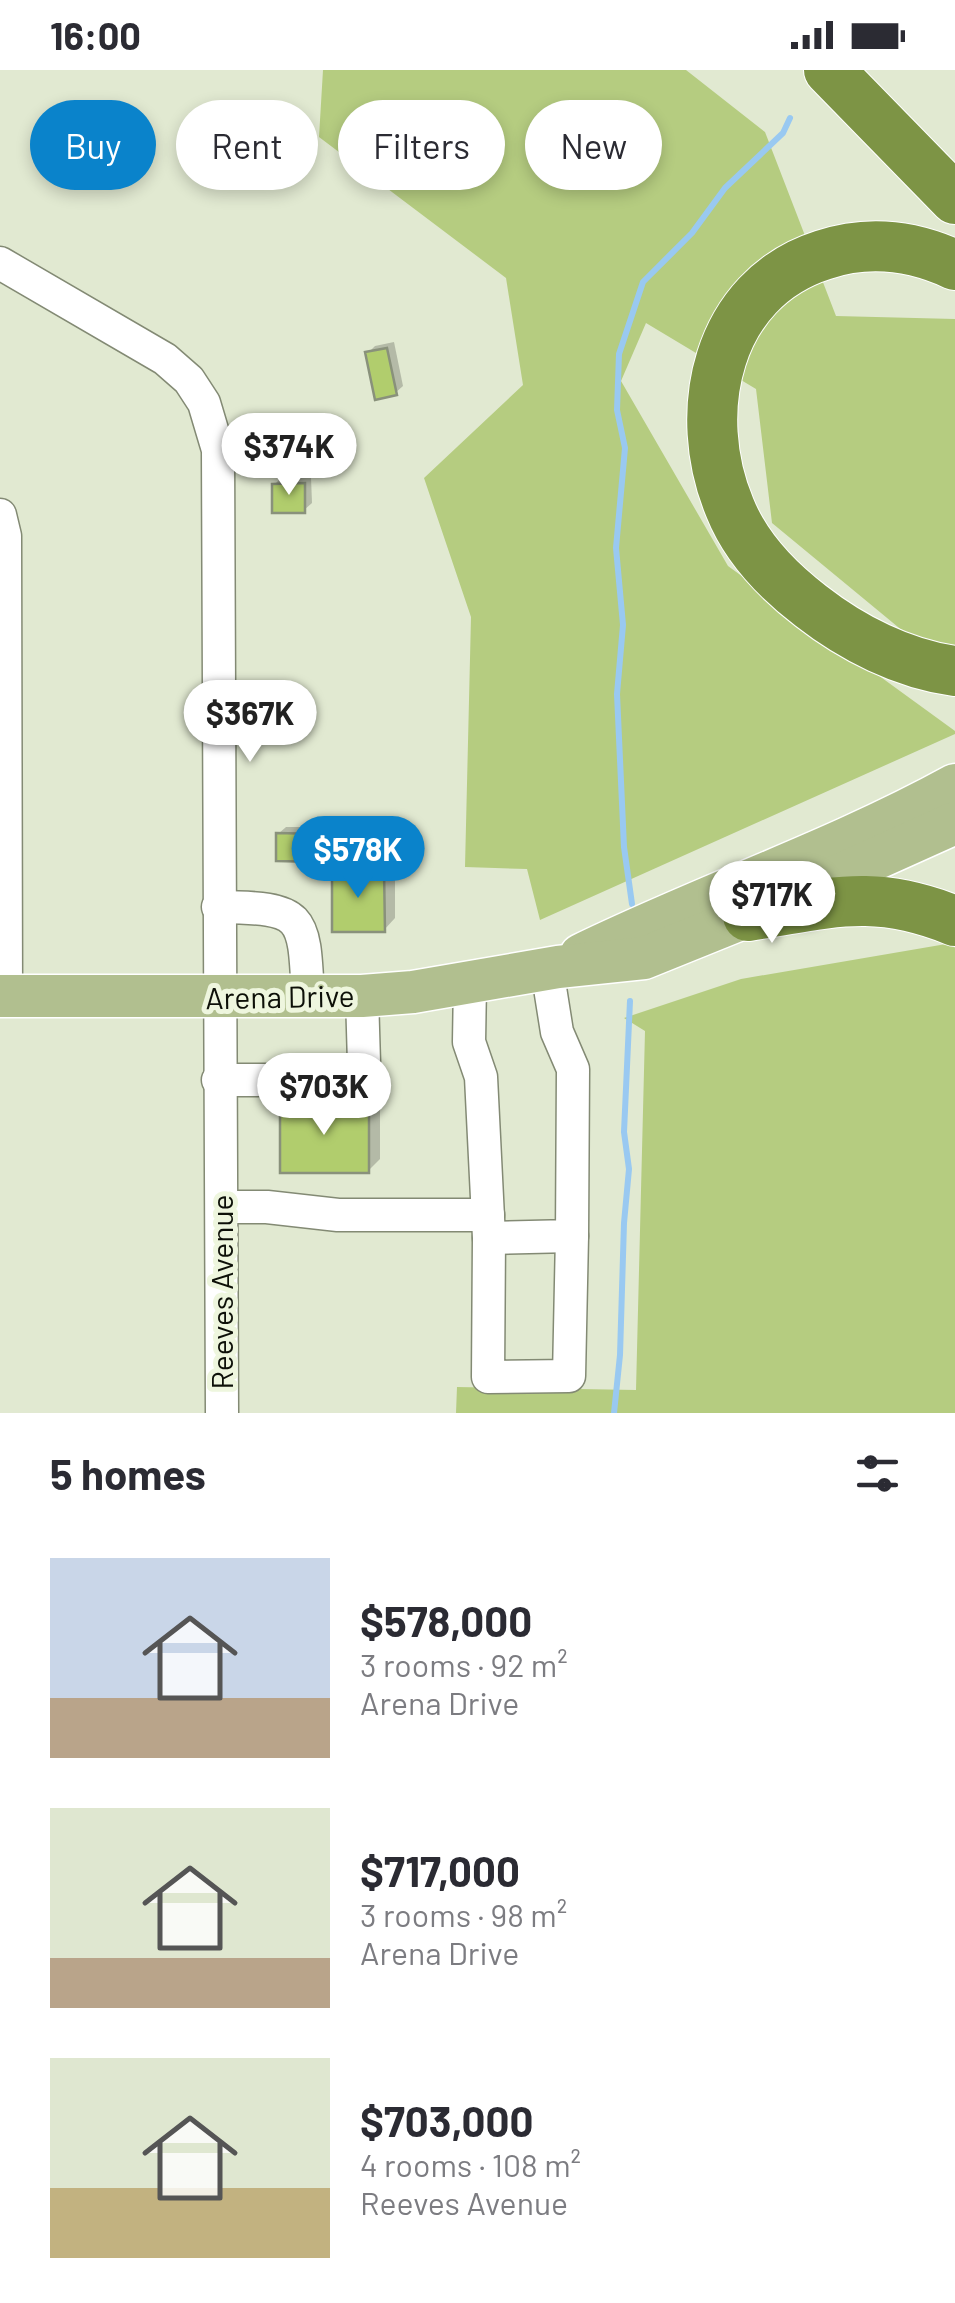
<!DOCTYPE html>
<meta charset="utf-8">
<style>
:root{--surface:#fff;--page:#f7f7f7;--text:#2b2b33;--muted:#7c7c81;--accent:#0a83cb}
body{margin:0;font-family:Barlow,sans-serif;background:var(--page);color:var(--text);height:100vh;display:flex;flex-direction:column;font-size:38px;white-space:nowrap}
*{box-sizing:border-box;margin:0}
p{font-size:32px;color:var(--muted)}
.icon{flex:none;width:55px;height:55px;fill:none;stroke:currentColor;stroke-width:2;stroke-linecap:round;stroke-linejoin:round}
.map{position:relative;height:1343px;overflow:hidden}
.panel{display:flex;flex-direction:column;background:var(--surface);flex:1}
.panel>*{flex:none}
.banner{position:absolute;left:30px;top:30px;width:895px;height:90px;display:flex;gap:20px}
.price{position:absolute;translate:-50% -85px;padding:0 22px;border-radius:35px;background:#fff;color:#222;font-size:32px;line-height:65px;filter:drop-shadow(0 2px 5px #0008)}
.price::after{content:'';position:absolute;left:50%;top:60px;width:30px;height:22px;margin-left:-15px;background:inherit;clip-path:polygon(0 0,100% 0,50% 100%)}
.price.on{background:var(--accent);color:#fff}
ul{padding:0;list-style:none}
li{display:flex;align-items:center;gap:30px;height:250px;padding:0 50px}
li span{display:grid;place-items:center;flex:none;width:280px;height:200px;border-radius:0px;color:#555}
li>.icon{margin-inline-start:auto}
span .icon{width:120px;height:120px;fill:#fffc;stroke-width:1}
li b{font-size:42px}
h2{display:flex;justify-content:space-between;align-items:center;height:120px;padding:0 50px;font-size:42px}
.tag{padding:0 35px;border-radius:45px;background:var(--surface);box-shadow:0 5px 15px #0003;font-size:35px;line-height:90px}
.tag.on{background:var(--accent);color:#fff}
.status{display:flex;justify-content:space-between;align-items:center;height:70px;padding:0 50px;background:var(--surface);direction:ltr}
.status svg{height:28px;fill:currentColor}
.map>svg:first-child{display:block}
.green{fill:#b5cc80}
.shadow{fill:#0003}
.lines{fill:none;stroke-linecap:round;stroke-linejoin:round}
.stream{stroke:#99c9f1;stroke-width:6}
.building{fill:#b1cd6d;stroke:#89917b;stroke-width:2.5}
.minor-casing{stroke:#838a74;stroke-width:35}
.major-casing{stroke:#fff;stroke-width:45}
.highway-casing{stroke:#fff;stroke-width:52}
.minor{stroke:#fff;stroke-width:32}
.major{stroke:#b1bf8f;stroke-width:42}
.highway{stroke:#7d9445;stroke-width:50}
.labels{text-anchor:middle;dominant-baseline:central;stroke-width:10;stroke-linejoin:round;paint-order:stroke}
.street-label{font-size:30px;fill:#0d1008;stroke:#eef6de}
</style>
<div class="status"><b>16:00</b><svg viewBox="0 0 49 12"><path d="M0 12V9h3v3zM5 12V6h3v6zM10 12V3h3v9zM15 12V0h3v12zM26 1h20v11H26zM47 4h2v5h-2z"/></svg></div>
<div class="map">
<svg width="955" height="1343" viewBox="0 0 955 1343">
<rect width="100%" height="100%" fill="#e1e9d1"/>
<!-- green -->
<g class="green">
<polygon points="323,0 686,0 765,62 836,246 955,249 955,611 921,576 772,453 756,319 646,253 621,311 728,496 955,661 955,664 540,850 527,799 465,797 471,547 424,408 523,315 506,208 319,67"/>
<polygon points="952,873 955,878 955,1343 456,1343 457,1317 636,1320 645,961 624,948 741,909"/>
</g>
<!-- shadow -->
<g class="shadow">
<polygon points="394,272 403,316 395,323 368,283 375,276"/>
<polygon points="282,407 311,407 312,433 304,440 274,415"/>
<polygon points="286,757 328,757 328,782 320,789 278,764"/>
<polygon points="346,789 395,789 395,848 384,860 335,801"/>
<polygon points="294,1022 380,1022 380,1089 368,1101 282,1034"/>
</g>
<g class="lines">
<!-- stream -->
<g class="stream">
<polyline points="632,834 624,777 617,624 623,555 616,478 625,378 617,340 619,284 643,212 692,163 725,118 783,63 790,48"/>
<polyline points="614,1343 620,1285 624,1153 629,1099 624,1062 630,931"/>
</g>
</g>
<!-- building -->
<g class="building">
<polygon points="387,278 397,325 375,330 365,282"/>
<polygon points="305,413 305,443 272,443 272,414"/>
<polygon points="276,763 322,764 321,792 276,791"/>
<polygon points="384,799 385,862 332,862 332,800"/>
<rect x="280" y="1033" width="89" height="70"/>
</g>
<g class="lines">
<defs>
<g id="minor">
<polyline points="0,193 165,289 189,310 204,333 218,380 222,1343"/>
<polyline points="0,445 5,466 6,926"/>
<path d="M218,837C305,838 304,844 308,927"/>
<polyline points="470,914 469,972 481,1007 489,1168 572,1166 573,999 557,962 547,899"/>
<polyline points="218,1010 274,1010 321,1016 343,1014 356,1007 364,993 362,926"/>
<polyline points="222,1137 267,1137 338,1145 488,1145"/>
<polyline points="489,1168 488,1307 569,1306 572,1166"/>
</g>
<g id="major">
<path d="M581,885C704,825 835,781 955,715"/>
<polyline points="0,926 362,926 413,922 558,897 644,888 748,846 955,753"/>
</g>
<g id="highway">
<polyline points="829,0 955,129"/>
<path d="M955,195C912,175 868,170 823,185C716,219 690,343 730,438C746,478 777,510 811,536C852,568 903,594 955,601"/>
<path d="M748,846C831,833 874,818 955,851"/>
</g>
</defs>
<!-- minor casing -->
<use href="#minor" class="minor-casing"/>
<!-- major casing -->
<use href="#major" class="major-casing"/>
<!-- highway casing -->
<use href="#highway" class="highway-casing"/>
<!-- minor -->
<use href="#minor" class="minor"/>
<!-- major -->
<use href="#major" class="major"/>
<!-- highway -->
<use href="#highway" class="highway"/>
</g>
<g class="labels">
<!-- street labels -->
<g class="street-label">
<text transform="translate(280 926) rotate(-1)">Arena Drive</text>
<text transform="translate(221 1222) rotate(-90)">Reeves Avenue</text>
</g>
</g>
</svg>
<b class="price" style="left:289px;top:428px">$374K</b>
<b class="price" style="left:250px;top:695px">$367K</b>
<b class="price on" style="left:358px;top:831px">$578K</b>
<b class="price" style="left:772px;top:876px">$717K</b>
<b class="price" style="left:324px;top:1068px">$703K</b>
<div class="banner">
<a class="tag on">Buy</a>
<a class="tag">Rent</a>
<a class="tag">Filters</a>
<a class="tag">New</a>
</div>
</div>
<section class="panel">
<h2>5 homes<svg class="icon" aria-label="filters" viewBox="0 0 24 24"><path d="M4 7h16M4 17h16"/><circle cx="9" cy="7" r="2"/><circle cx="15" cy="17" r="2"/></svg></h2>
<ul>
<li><span style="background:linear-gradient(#c9d6e8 70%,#b9a48a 0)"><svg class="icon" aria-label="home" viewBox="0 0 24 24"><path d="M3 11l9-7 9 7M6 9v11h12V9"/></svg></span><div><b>$578,000</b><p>3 rooms · 92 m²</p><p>Arena Drive</p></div></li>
<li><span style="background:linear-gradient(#dfe7d0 75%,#b9a48a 0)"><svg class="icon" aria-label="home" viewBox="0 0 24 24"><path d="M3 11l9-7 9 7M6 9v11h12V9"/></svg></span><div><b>$717,000</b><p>3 rooms · 98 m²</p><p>Arena Drive</p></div></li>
<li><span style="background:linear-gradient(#dfe7d0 65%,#c2b280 0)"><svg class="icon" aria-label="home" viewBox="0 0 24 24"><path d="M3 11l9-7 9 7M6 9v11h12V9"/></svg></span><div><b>$703,000</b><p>4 rooms · 108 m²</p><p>Reeves Avenue</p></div></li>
</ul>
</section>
